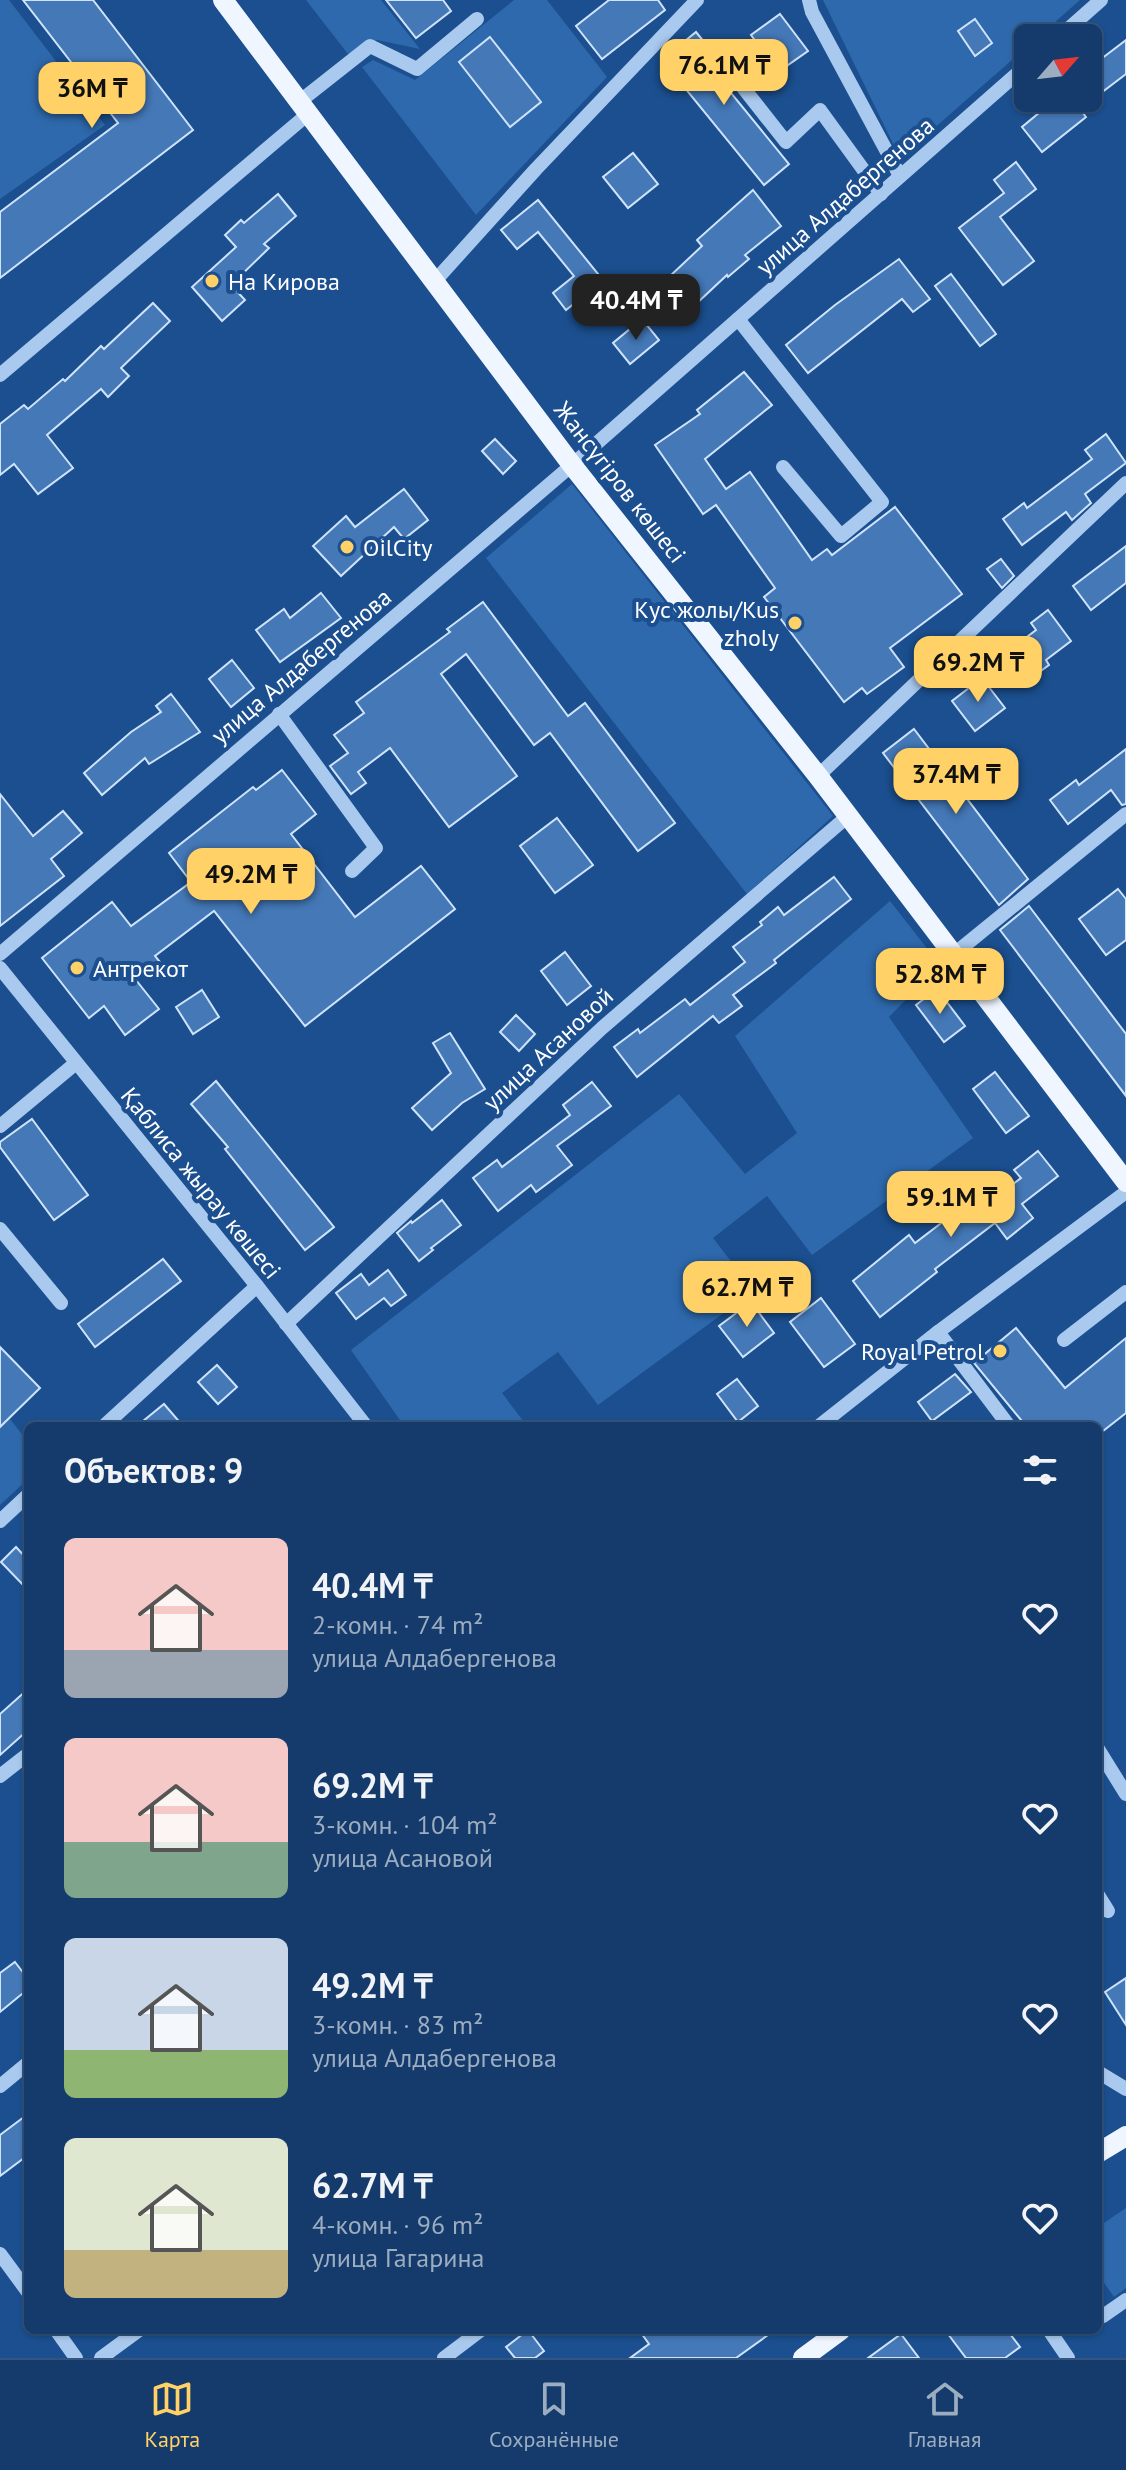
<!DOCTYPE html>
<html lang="ru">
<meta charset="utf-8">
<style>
:root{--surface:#143b6b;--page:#1d4271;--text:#f1f3f6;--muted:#9dadc1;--line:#33557e;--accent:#ffd166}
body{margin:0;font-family:"PT Sans",sans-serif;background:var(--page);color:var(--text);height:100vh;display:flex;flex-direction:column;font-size:30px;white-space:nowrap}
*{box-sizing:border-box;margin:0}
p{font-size:26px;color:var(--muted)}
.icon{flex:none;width:44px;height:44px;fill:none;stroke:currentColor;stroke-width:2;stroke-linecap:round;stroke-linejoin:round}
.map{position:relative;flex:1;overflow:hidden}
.side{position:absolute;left:24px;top:1422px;width:1078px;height:912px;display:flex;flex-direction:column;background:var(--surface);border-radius:12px;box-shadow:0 2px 6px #0004,0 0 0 2px var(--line)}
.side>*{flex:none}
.needle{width:52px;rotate:62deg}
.buttons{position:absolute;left:1014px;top:24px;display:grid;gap:16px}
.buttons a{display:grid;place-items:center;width:88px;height:88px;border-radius:12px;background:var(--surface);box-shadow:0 2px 6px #0004,0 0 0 2px var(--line);font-size:40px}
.price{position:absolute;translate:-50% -68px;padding:0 18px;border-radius:16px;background:var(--accent);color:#111;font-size:26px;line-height:52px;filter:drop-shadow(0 2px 4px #0008)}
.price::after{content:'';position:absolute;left:50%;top:48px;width:24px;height:18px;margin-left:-12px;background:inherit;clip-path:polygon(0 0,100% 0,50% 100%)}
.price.current{background:#222;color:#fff}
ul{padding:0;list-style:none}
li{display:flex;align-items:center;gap:24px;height:200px;padding:0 40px}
li span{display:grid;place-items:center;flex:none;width:224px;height:160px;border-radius:12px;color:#555}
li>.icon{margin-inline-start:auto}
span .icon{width:96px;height:96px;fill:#fffc;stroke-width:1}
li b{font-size:34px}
h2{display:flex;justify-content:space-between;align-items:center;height:96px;padding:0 40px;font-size:34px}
.tabs{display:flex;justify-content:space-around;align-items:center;height:112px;border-top:2px solid var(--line);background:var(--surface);font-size:22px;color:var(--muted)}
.tabs a{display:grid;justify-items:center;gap:4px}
.tabs .current{color:var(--accent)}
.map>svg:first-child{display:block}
.green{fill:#2e69ad}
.building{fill:#4478b7;stroke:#cfe3fa;stroke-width:2}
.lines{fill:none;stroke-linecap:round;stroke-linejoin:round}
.minor{stroke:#a9c9ee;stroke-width:14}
.major{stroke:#f0f6ff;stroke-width:20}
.poi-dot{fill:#ffd166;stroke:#1b4f8f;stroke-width:3}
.labels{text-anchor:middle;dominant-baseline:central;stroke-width:8;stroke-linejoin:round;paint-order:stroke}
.street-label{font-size:24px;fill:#fff;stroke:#1b4f8f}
.poi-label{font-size:24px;fill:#fff;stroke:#1b4f8f;text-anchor:start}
</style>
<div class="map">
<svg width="1126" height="2358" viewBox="0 0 1126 2358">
<rect width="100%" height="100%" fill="#1b4f8f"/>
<!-- green -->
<g class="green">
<polygon points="0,0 9,0 105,125 0,199"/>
<polygon points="306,0 381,0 420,49 377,40 348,54"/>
<polygon points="514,0 547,0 607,77 476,215 362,67 373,60 415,80"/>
<polygon points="823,0 1080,0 1037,38 1028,38 1028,46 900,158"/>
<polygon points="572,484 833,816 747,894 486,558"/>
<polygon points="890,901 940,965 889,1017 973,1138 812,1255 767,1196 713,1238 754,1291 598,1405 558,1352 502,1393 527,1426 404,1426 351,1350 679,1094 745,1174 797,1133 735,1036"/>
<polygon points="0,1406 28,1442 28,1479 0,1505"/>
<polygon points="1126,2208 1126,2288 1114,2297 1098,2274 1098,2227"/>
</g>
<!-- building -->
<g class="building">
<polygon points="23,0 93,0 193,130 0,278 0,212 118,123"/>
<polygon points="386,0 443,0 451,11 416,38"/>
<polygon points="609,0 658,0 665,10 602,59 576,26"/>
<polygon points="780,14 808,51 778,72 751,35"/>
<polygon points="975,19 992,43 975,56 958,31"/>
<polygon points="696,32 722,64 713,71 789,164 764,185 662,60"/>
<polygon points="490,37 541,102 510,127 459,62"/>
<polygon points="1126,40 1126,74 1080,109 1086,117 1042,152 1022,127 1057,98 1088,98 1088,69"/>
<polygon points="633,153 658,184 628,208 603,177"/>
<polygon points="1016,162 1036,189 1000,217 1034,261 1003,285 959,228 1004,193 994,180"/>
<polygon points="753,190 781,226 745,255 749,259 728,277 727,275 696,304 670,276 702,246 697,240"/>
<polygon points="278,194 296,216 264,244 269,248 231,285 245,300 222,321 192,287 236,247 225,235 241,220 244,223"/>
<polygon points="538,200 603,280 566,310 553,293 574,276 538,232 517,249 501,230"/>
<polygon points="899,259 930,299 913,312 902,299 808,373 786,345 835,305"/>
<polygon points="951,274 996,334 980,346 935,286"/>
<polygon points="153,303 170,321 121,368 129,376 108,397 101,389 47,435 73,468 38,494 14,464 0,475 0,424 24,405 28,409 63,379 65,381 101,346 104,349"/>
<polygon points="642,319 659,340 630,364 613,343"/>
<polygon points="744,372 772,405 705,459 726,489 750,472 812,560 827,549 832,555 895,507 962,594 890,648 904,667 867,694 862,688 844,702 764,597 775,588 716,505 703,514 655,445 700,414 697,410"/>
<polygon points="1106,434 1126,463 1085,494 1091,503 1072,520 1066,512 1022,545 1003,519 1024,503 1027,508 1092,459 1085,450"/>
<polygon points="495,439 516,461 503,474 482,451"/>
<polygon points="404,489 428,520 404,539 394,527 341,576 313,546 346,516 355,527"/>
<polygon points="1126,546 1126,583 1091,610 1073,586"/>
<polygon points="1001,559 1014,576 1002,588 987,569"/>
<polygon points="321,593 341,618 280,662 256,630 284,609 290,618"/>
<polygon points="483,602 568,716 585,703 675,823 638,851 550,733 534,745 466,654 441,674 517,776 449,827 390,748 358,772 366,783 351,794 330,766 348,753 334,735 364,713 356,702 450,632 447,629"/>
<polygon points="1048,610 1071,641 1046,660 1049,665 1031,678 1010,650 1036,630 1031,623"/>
<polygon points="232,660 254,688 231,707 209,679"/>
<polygon points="982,678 1005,708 975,731 952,701"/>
<polygon points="171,694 200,732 149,764 145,758 102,795 84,773 131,732 161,712 156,706"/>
<polygon points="914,729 1028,879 999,905 883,753"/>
<polygon points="1126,749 1126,804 1122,805 1111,790 1068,824 1050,800 1076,780 1079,785"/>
<polygon points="282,770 316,814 291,834 355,917 421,866 455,909 305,1026 214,911 155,956 160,962 136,980 159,1009 125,1035 104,1006 89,1018 42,958 112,902 131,926 191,882 169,853 253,787 256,790"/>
<polygon points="0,794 33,836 63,811 82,833 51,859 64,876 0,926"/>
<polygon points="557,818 593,865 555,893 520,846"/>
<polygon points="834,877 851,899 774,960 776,963 733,995 742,1006 719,1023 713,1016 637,1077 614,1047 638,1029 640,1033 685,999 690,1005 745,962 733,947 762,925 760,922 778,907 784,915"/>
<polygon points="1118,889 1126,899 1126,940 1106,955 1079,919"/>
<polygon points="1029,906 1126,1034 1126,1096 1000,930"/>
<polygon points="565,952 591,986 567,1005 541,971"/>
<polygon points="937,989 965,1026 944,1042 916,1005"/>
<polygon points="202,990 219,1017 193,1034 176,1007"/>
<polygon points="516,1015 535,1034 519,1051 500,1032"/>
<polygon points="450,1033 485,1089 462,1103 432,1130 412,1108 451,1073 433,1043"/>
<polygon points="995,1072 1029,1116 1006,1133 973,1089"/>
<polygon points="216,1081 334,1227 305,1250 225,1149 228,1147 191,1104"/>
<polygon points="592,1082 611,1106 557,1146 572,1165 536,1192 531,1185 498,1211 473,1178 497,1160 502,1167 570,1115 563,1105"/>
<polygon points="32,1119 88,1195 54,1220 0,1147 0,1142"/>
<polygon points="1038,1151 1058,1176 1022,1204 1033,1218 1007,1239 995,1223 935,1269 937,1272 880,1317 853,1281 909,1235 915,1243 961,1208 969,1218 1021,1178 1014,1170"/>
<polygon points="442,1200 461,1225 431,1248 433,1250 419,1261 397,1233 411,1221 412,1223"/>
<polygon points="163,1259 181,1281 95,1347 78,1324"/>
<polygon points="388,1270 406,1295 391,1306 384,1298 356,1319 336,1293 361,1274 369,1285"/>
<polygon points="821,1298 855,1344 824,1367 790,1322"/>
<polygon points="751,1302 774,1333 743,1357 719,1326"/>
<polygon points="1016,1328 1065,1388 1126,1338 1126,1413 1098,1435 1098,1426 1026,1426 974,1363"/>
<polygon points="0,1347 40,1388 0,1427"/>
<polygon points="217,1365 237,1387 218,1404 198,1382"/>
<polygon points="955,1374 971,1392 932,1421 918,1402"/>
<polygon points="737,1379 758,1406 738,1422 717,1394"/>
<polygon points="164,1404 183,1426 137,1426"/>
<polygon points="16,1547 28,1560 28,1590 1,1562"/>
<polygon points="28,1689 28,1730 0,1755 0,1714"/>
<polygon points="15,1962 28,1979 28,1989 0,2012 0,1973"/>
<polygon points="1126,1978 1126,2025 1105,1992"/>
<polygon points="28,2114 28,2155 0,2176 0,2135"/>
<polygon points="528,2330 544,2351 535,2358 515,2358 506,2347"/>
<polygon points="639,2330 775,2330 736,2358 630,2358 649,2344"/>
<polygon points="945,2330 1007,2330 1020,2347 1005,2358 966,2358"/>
<polygon points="901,2334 919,2358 868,2358"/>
</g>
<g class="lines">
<!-- minor -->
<g class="minor">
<polyline points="809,0 812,12 900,176"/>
<polyline points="1058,38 1101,0"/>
<polyline points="730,71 786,142 820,110 881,194"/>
<polyline points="299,102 370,46 417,69 477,19"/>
<polyline points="434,282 536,169 697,0"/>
<polyline points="738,319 882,502 841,536 783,467"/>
<polyline points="0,375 308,114"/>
<polyline points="279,714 376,848 352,871"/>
<polyline points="818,776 1126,483"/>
<polyline points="0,954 572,465 1028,64"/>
<polyline points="953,955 1126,814"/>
<polyline points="0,968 257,1286 366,1426"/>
<polyline points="0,1126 76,1063"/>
<polyline points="0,1229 61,1303"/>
<polyline points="286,1324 602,1028 848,816"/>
<polyline points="938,1332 1009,1426"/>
<polyline points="1064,1340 1126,1292"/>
<polyline points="104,1426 257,1286"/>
<polyline points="819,1426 938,1332 1126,1192"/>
<polyline points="0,1521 28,1495"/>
<polyline points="1098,1749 1126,1794"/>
<polyline points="0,1776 28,1754"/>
<polyline points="1098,1895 1108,1911"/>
<polyline points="1098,2072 1126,2089"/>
<polyline points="0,2086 28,2063"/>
<polyline points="0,2254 28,2292"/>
<polyline points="1103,2316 1126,2300"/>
<polyline points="56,2330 76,2358"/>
<polyline points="1049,2330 1068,2358"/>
<polyline points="101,2358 139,2330"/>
<polyline points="444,2358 481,2330"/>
</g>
<!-- major -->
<g class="major">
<polyline points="223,0 572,465 818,776 1126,1182"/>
<polyline points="1098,2153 1126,2136"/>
<polyline points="803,2358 841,2330"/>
</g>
</g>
<!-- markers -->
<g class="poi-dot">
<circle cx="212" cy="281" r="8"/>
<circle cx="347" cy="547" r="8"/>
<circle cx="795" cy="623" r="8"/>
<circle cx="77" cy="968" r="8"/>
<circle cx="1000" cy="1351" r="8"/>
</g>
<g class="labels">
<!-- street labels -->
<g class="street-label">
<text transform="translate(845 196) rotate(-41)">улица Алдабергенова</text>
<text transform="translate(620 482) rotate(52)">Жансүгіров көшесі</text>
<text transform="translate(301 666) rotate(-40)">улица Алдабергенова</text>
<text transform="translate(548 1049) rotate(-43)">улица Асановой</text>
<text transform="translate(201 1183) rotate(51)">Қаблиса жырау көшесі</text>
</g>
<!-- poi labels -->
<g class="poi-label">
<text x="228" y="281">На Кирова</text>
<text x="363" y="547">OilCity</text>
<text x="779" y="609" text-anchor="end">Кус жолы/Kus<tspan x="779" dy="28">zholy</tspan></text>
<text x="93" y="968">Антрекот</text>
<text x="984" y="1351" text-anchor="end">Royal Petrol</text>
</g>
</g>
</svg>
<div class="buttons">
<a><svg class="needle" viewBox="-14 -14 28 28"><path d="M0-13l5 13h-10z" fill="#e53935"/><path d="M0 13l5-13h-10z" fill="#9dadc1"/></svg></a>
</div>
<b class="price" style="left:724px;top:107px">76.1M ₸</b>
<b class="price" style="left:92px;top:130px">36M ₸</b>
<b class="price current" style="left:636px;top:342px">40.4M ₸</b>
<b class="price" style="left:978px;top:704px">69.2M ₸</b>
<b class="price" style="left:956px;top:816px">37.4M ₸</b>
<b class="price" style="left:251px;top:916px">49.2M ₸</b>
<b class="price" style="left:940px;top:1016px">52.8M ₸</b>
<b class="price" style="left:951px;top:1239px">59.1M ₸</b>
<b class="price" style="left:747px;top:1329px">62.7M ₸</b>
<section class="side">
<h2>Объектов: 9<svg class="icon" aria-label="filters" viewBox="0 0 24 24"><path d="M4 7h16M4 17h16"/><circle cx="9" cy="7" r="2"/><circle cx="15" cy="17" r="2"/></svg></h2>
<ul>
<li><span style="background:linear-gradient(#f6c9c9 70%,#9aa5b1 0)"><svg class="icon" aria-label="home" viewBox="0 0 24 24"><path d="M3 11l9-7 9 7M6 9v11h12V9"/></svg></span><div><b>40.4M ₸</b><p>2-комн. · 74 m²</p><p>улица Алдабергенова</p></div><svg class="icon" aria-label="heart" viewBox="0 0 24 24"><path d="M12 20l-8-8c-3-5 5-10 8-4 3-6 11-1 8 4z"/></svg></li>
<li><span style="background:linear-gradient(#f6c9c9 65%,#7fa58c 0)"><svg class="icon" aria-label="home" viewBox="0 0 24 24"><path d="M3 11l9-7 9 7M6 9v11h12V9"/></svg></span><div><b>69.2M ₸</b><p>3-комн. · 104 m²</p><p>улица Асановой</p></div><svg class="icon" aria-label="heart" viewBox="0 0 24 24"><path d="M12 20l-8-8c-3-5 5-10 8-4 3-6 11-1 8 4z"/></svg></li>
<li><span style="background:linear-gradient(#c9d6e8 70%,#8fb573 0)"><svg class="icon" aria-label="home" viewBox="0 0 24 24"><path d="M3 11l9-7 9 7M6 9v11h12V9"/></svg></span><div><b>49.2M ₸</b><p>3-комн. · 83 m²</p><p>улица Алдабергенова</p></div><svg class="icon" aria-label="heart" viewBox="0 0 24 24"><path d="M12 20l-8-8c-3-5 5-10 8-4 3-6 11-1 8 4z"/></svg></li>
<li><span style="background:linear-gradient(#dfe7d0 70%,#c2b280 0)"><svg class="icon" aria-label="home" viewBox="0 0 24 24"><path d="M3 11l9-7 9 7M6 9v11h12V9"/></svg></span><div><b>62.7M ₸</b><p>4-комн. · 96 m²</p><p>улица Гагарина</p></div><svg class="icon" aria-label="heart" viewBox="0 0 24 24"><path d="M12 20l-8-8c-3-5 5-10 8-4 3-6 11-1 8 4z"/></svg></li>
</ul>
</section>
</div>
<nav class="tabs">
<a class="current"><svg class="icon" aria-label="map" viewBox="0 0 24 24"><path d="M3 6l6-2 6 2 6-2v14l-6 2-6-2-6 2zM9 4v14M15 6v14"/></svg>Карта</a>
<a><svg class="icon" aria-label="saved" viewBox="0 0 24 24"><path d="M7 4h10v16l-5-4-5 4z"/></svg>Сохранённые</a>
<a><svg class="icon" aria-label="home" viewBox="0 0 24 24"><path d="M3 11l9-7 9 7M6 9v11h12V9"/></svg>Главная</a>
</nav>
